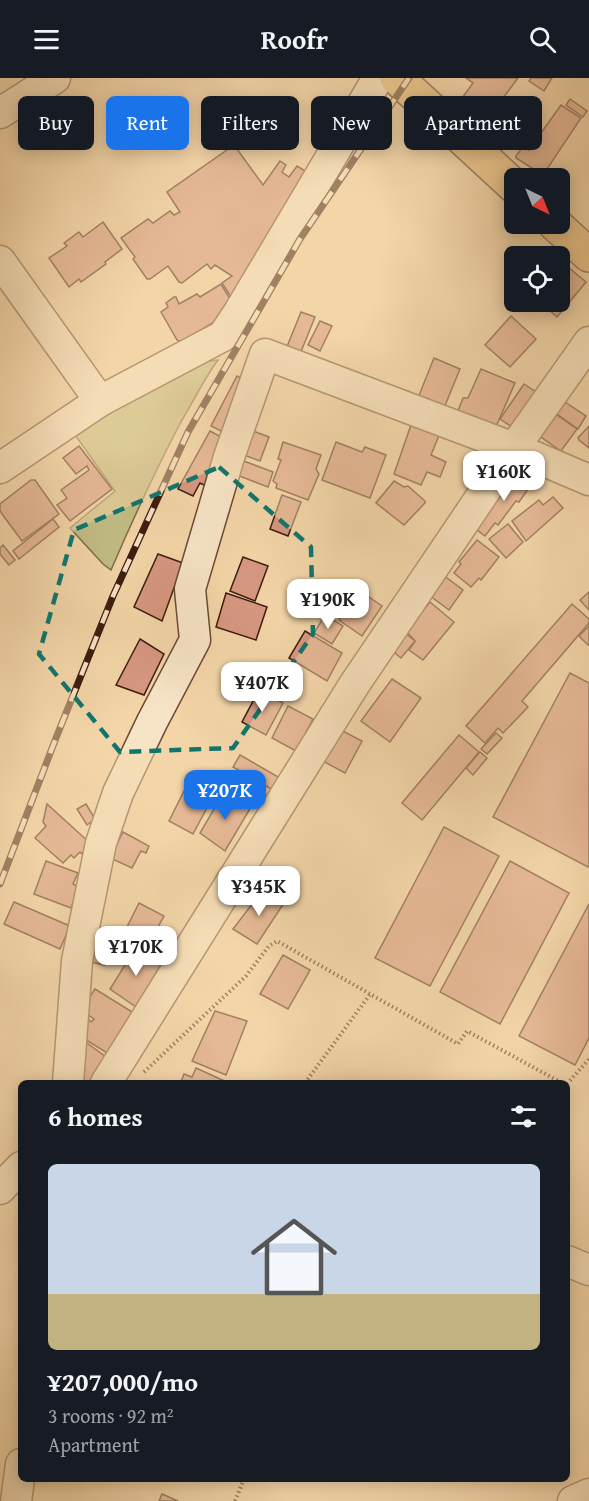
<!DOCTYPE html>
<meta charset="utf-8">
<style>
:root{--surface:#171b24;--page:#20242c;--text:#f1f3f6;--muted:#9ea1a6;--accent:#1a73e8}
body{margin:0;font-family:"Gentium Book Plus",serif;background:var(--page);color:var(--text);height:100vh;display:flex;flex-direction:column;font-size:22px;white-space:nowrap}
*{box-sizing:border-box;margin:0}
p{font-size:20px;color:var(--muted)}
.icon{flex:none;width:33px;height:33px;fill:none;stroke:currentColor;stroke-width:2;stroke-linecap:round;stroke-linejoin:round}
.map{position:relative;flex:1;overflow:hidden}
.panel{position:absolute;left:18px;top:1002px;width:552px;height:402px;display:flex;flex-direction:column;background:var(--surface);border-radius:9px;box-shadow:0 3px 15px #0003}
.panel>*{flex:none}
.top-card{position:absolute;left:18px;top:18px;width:554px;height:54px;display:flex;gap:12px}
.needle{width:39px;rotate:137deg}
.tools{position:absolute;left:504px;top:90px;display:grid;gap:12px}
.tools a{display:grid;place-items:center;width:66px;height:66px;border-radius:9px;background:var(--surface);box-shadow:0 3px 15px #0003;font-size:30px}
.price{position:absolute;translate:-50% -51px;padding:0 14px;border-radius:12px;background:#fff;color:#222;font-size:20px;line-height:39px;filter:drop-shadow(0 2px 3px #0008)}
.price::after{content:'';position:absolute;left:50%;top:36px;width:18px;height:14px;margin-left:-9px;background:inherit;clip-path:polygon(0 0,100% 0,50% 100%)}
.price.selected{background:var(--accent);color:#fff}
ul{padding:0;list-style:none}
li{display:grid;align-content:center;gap:12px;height:318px;padding:0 30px}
li span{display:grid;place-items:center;height:186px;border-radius:9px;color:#555}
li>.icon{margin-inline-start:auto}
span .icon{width:108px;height:108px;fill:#fffc;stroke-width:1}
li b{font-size:26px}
h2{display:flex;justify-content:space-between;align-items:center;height:72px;padding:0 30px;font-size:26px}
.tag{padding:0 21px;border-radius:9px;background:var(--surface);box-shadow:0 3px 15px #0003;font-size:21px;line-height:54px}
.tag.selected{background:var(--accent);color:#fff}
header{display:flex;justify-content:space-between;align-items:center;height:78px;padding:0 30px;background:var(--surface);font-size:27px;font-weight:800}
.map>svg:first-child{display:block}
.green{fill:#c1bc83;stroke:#7f6c49;stroke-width:1.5}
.building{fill:#d79881;stroke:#3d1c0f;stroke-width:1.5}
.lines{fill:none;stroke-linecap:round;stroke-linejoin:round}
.minor-casing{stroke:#6a4a35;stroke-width:33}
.major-casing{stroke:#3d1c0f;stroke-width:36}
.path{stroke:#3d1c0f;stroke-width:4;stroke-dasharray:1.5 3;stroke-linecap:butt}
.minor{stroke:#f7e4c6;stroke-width:30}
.major{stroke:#eaba74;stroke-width:33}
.rail-casing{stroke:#3d1c0f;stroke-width:7}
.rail{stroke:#f7e4c6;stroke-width:4.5;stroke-dasharray:14;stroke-linecap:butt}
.marked{fill:none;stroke:#0f766e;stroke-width:4.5;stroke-dasharray:12 8;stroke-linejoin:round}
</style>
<header><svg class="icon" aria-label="menu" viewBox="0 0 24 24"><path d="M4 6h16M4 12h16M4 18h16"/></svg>Roofr<svg class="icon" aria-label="search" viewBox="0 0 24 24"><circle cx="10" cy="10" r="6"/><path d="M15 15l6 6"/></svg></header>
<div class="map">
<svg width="589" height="1423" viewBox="0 0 589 1423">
<rect width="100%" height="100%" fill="#f3d5a8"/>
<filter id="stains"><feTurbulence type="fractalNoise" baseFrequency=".00333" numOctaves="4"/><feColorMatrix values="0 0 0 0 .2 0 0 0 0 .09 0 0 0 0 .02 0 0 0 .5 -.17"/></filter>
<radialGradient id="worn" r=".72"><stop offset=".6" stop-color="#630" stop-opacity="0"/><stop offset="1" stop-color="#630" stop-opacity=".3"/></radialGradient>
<!-- green -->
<path class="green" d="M218,282C204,301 194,322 182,342C156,391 133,441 111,492L103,486L70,450L115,413L75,357L89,346L203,284Z"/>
<!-- building -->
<g class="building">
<polygon points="466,0 518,0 484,46 457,27 473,5"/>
<polygon points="531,0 552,0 544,13 529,3"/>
<polygon points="570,21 587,33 583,39 566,27"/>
<polygon points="561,27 581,40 543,97 516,80 516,78 523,69 529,72"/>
<polygon points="234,67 263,107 280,83 286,87 282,94 289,99 297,88 312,97 252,182 260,190 237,228 222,205 232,198 215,187 211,191 207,186 182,205 179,204 168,188 150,201 147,201 133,181 135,179 121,160 148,141 153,145 170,133 174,137 180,134 167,114"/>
<polygon points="103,144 122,171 105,184 106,186 81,204 79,201 69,209 49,180 67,168 64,165 79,154 83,159"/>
<polygon points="562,184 586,204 557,239 540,224 560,224 560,186"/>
<polygon points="221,206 236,231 181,264 177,262 161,234 168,229 166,225 174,219 176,219 179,226 197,216 200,219"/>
<polygon points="301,234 315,239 300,276 286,271"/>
<polygon points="511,238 536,261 510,289 485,267"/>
<polygon points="320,243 332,248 320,273 308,267"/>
<polygon points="434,280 460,291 444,330 418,320"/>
<polygon points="481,291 515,305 495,351 456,338 463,320 468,320"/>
<polygon points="237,298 249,304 227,356 211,348"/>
<polygon points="524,306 539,316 515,351 500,341"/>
<polygon points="562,322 586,338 578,351 554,334"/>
<polygon points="554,335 577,351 561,373 538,357"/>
<polygon points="412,344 440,355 431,377 446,384 440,399 427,394 421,407 394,396"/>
<polygon points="589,348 589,370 579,362 578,360"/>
<polygon points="210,353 225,361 210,410 200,405 193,418 178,411"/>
<polygon points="253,353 269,359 260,383 244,377"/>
<polygon points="283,364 321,377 316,391 319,396 308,422 276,410 277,406 273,403 281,382 278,381"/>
<polygon points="336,364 362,374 365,369 386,377 370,420 322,402"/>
<polygon points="79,368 112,411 70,443 57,427 67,420 61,412 89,392 87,388 76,396 63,380"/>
<polygon points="241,382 273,394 268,409 237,397"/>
<polygon points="515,391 533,404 519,424 516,423 498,447 495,445 485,458 473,449"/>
<polygon points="31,402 35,402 59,436 22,463 2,436 0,432 0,426"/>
<polygon points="394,403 404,409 408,408 425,423 425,425 404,447 376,425"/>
<polygon points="282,417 301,424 288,458 270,451"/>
<polygon points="553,419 563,430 526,463 512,443 539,422 543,427"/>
<polygon points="53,441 59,449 19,481 13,473"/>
<polygon points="508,446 523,464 506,480 489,461"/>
<polygon points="477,462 499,479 481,502 479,500 471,509 454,495 461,486 459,484"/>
<polygon points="3,467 15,482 9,487 0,476 0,470"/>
<polygon points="158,476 183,485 162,543 134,529"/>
<polygon points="243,479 268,488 255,523 230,513"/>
<polygon points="443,497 463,512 449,532 429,517"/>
<polygon points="360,513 382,528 362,558 339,542"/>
<polygon points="589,514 589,532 580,522"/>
<polygon points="226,515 267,529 256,562 216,549"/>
<polygon points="430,524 454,544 423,582 409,572 415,563 406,553"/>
<polygon points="572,526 589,541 589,545 522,623 528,629 503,655 498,650 485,665 466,648"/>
<polygon points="325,537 343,548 332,566 314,555"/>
<polygon points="589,548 589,566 588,567 579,558"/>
<polygon points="305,553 342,575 327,603 289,580"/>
<polygon points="404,554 415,563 401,580 390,571"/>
<polygon points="140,561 164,576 144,617 116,607"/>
<polygon points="570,595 589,605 589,787 588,789 493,739"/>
<polygon points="392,601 421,620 390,664 361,643"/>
<polygon points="259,612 283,625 266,657 242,644"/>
<polygon points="288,628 313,641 296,673 272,660"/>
<polygon points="337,650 362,663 345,695 321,682"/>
<polygon points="496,655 502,660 487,676 481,671"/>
<polygon points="459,657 479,674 422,742 402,725"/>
<polygon points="480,674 487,680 473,697 466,690"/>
<polygon points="240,677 280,700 273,712 233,689"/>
<polygon points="185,711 210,724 193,756 169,743"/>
<polygon points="224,714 251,729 225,773 200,755"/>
<polygon points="47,726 91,766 82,776 80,774 74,780 71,777 63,785 35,760 46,748 43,744"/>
<polygon points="86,726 95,741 87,747 77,731"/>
<polygon points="444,749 499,778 430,908 375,880"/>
<polygon points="123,754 149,768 146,775 141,773 132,790 110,780"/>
<polygon points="46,783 78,795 73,806 79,809 71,830 34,816"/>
<polygon points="510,783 569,815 500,946 440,914"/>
<polygon points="263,812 284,825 257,866 233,851"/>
<polygon points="14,824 70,848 60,871 4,846"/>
<polygon points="139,825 164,838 147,869 123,857"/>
<polygon points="589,826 589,960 575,987 519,958"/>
<polygon points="91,849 110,855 105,887 84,883"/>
<polygon points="135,871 162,885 136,929 110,911"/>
<polygon points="283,877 310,892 288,931 260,916"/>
<polygon points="95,911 137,937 112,978 78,957 87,942 89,942 91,944 94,941 81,932"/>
<polygon points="215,933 247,943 226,997 192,983"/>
<polygon points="77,958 109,981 95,1005 78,1005"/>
<polygon points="196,990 229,1005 184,1005 181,1004 184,996 192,999"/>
<polygon points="162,1416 178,1423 159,1423"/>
</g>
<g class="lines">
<defs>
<g id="minor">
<polyline points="0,35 55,0"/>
<polyline points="0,183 100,323"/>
<polyline points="0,390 100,323 223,258 239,234 378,0"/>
<polyline points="68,1005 77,883 101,765 118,715 152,644 195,562 190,511 229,379 265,276 514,370 589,402"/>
<polyline points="106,1005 354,607 514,370 589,264"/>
<polyline points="0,1111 21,1089"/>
<polyline points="567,1183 589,1192"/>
<polyline points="16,1423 21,1386"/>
<polyline points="573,1423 589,1416"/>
</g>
<g id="major">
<polyline points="397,0 514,108"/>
<polyline points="555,146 589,177"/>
</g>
</defs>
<!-- minor casing -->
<use href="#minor" class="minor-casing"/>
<!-- major casing -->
<use href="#major" class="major-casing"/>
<!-- path -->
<g class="path">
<polyline points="144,994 246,898 269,868 277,863 458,966 467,953 562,1005"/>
<polyline points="305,1005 371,915"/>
<polyline points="567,1006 589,981"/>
<polyline points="235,1423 244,1401"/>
</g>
<!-- minor -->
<use href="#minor" class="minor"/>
<!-- major -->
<use href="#major" class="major"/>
<defs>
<polyline id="rail" points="0,806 56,660 113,518 188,354 300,161 409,0"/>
</defs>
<!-- rail casing -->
<use href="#rail" class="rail-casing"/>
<!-- rail -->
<use href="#rail" class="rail"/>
</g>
<!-- marked area -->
<path d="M0 0H589V1423H0ZM219,389L311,469L313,556L233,670L120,674L39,576L74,452Z" fill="#f3d5a8" fill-opacity=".55" fill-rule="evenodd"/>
<path class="marked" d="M219,389L311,469L313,556L233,670L120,674L39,576L74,452Z"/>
<rect width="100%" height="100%" filter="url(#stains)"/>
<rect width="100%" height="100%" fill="url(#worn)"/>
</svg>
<div class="tools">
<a><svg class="needle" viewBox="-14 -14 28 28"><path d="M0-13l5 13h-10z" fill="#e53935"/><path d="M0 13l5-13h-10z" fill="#9ea1a6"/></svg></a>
<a><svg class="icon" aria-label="locate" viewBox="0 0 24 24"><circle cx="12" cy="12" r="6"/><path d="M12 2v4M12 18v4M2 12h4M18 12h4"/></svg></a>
</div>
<b class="price" style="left:504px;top:424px">¥160K</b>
<b class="price" style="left:328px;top:552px">¥190K</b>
<b class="price" style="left:262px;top:635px">¥407K</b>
<b class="price selected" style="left:225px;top:743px">¥207K</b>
<b class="price" style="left:259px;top:839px">¥345K</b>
<b class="price" style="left:136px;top:899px">¥170K</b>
<div class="top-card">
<a class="tag">Buy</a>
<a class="tag selected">Rent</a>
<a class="tag">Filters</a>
<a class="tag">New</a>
<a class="tag">Apartment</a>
</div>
<section class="panel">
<h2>6 homes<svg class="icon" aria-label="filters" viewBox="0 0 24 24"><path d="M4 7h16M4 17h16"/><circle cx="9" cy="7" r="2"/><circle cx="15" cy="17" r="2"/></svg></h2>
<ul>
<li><span style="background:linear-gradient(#c9d6e8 70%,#c2b280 0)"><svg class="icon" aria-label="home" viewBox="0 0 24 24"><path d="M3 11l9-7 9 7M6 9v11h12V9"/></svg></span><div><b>¥207,000/mo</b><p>3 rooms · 92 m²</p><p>Apartment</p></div></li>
</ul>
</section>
</div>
